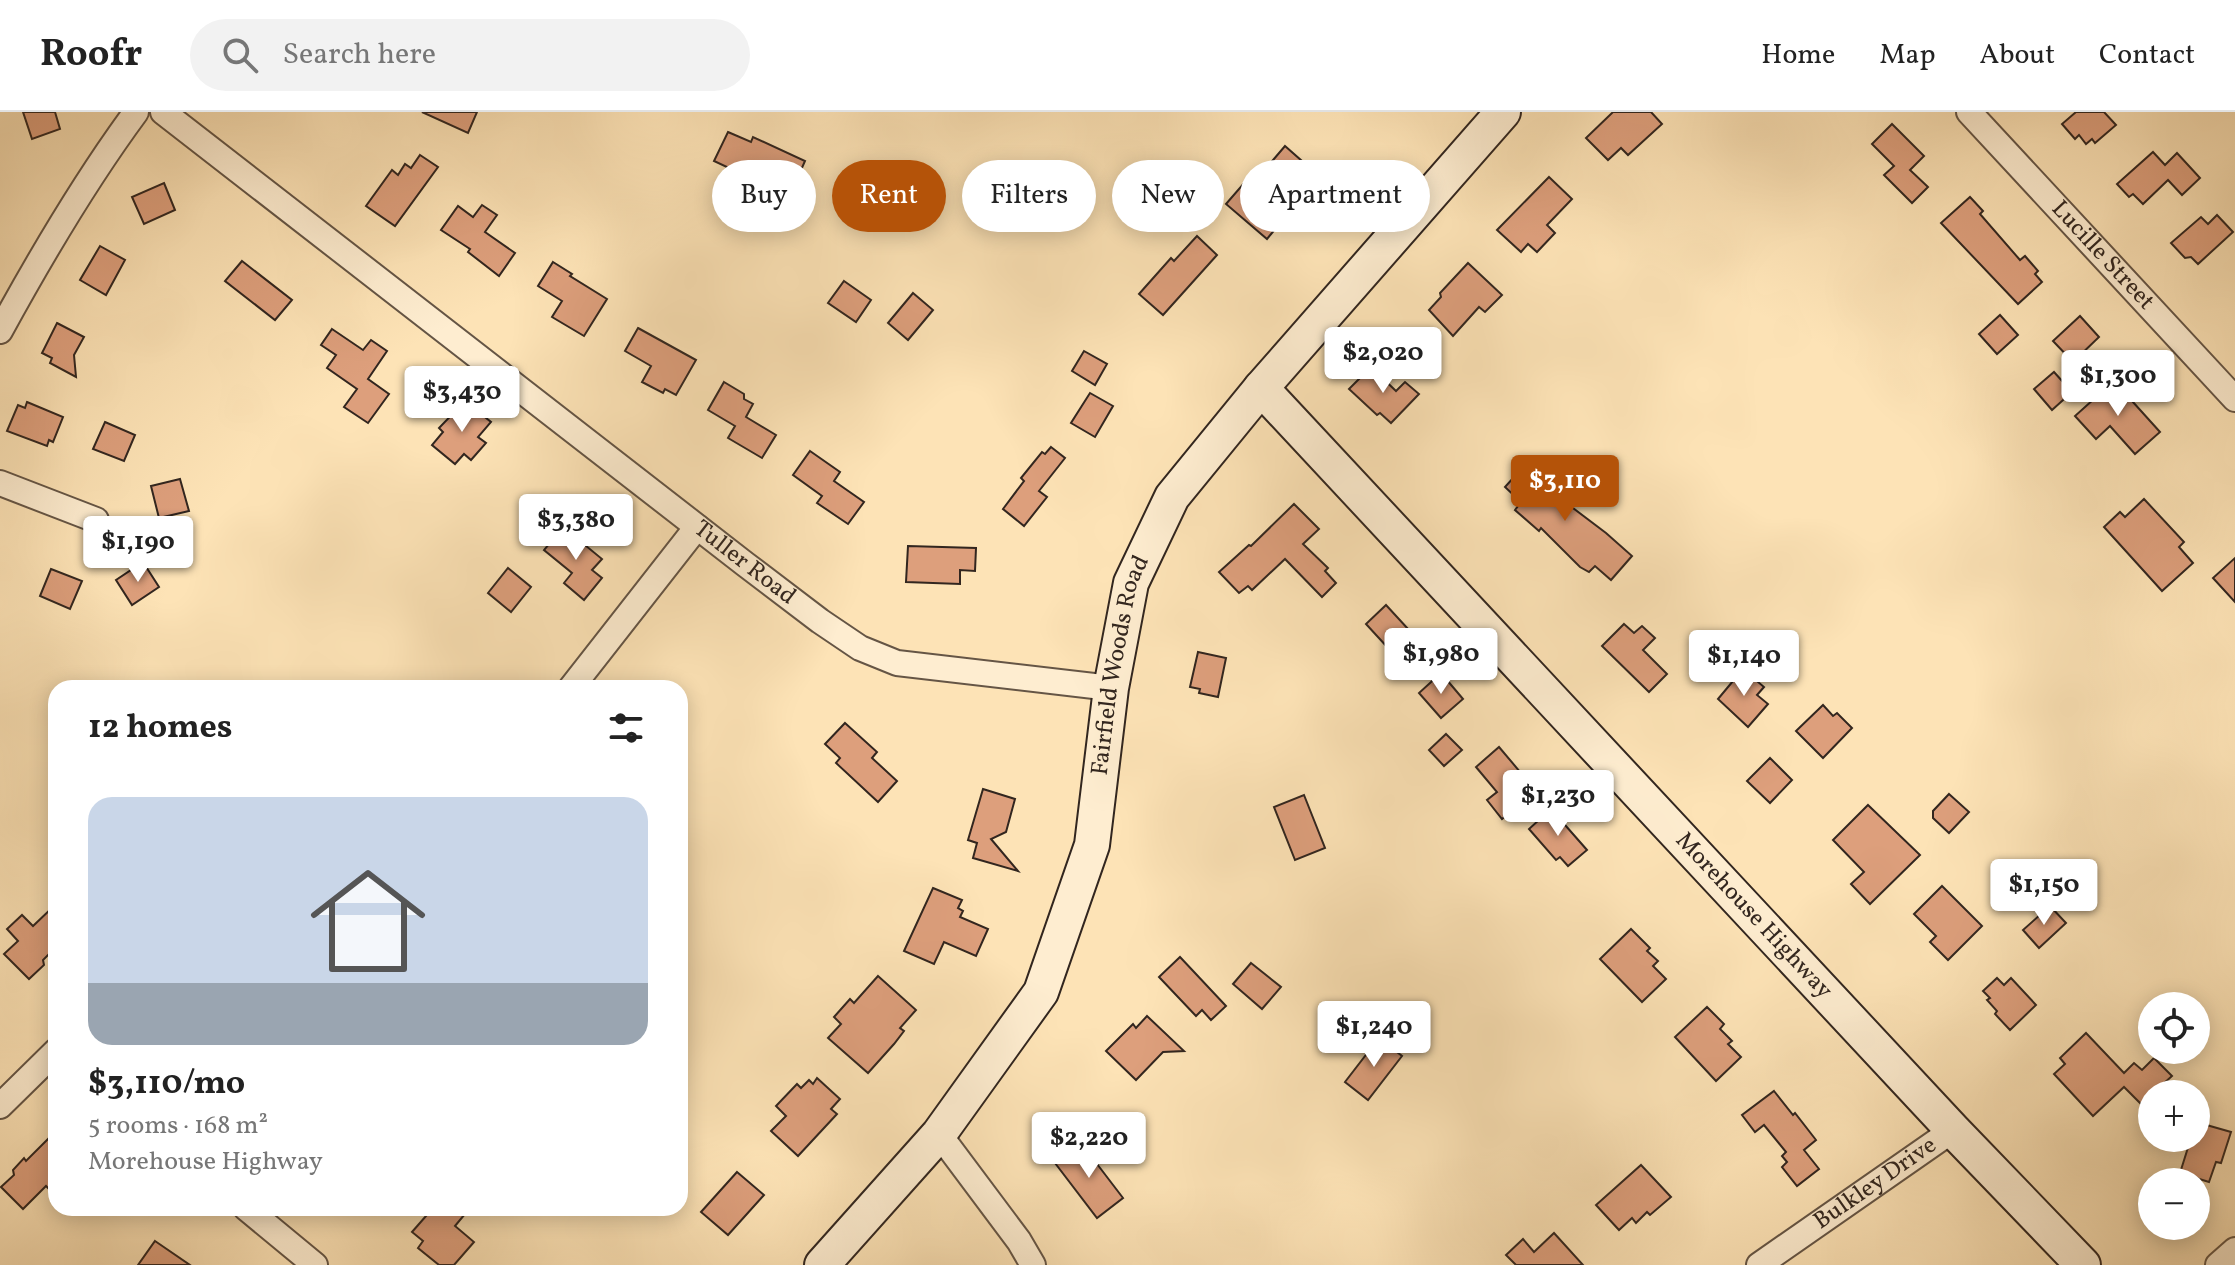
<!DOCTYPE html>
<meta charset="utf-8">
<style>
:root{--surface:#fff;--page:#f2f2f2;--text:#222;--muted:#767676;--line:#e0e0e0;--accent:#b45309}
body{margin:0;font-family:Vollkorn,serif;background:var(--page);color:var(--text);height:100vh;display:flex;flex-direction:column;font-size:30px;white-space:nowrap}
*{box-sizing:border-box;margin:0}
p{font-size:26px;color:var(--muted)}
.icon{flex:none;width:44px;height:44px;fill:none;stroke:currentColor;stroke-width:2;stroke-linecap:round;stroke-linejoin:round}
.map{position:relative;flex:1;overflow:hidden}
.panel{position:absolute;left:48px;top:568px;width:640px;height:536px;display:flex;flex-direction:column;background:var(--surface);border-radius:24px;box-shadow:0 4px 20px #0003}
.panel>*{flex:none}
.guide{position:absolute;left:712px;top:48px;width:760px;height:72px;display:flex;gap:16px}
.buttons{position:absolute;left:2138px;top:880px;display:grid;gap:16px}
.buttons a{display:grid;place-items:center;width:72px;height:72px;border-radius:50%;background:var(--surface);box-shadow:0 4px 20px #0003;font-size:40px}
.price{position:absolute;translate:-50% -68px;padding:0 18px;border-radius:8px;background:#fff;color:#222;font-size:26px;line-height:52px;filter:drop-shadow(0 2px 4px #0008)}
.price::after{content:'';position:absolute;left:50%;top:48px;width:24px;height:18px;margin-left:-12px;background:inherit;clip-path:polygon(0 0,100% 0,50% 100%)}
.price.current{background:var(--accent);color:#fff}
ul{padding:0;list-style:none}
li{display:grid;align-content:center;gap:16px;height:424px;padding:0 40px}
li+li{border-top:2px solid var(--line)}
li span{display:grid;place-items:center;height:248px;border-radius:24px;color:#555}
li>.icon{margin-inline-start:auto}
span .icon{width:144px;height:144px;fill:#fffc;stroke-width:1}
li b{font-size:34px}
h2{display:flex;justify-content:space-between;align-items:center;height:96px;padding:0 40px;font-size:34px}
.tag{padding:0 28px;border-radius:36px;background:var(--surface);box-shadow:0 4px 20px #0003;font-size:28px;line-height:72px}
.tag.current{background:var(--accent);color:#fff}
header{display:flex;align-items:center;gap:48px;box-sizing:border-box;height:112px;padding:0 40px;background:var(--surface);border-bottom:2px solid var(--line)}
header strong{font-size:38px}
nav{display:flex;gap:44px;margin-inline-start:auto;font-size:28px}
.search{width:560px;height:72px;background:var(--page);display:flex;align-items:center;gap:20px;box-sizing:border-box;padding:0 28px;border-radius:44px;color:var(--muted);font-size:30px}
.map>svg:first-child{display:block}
.building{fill:#dd9f7c;stroke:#32261f;stroke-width:2}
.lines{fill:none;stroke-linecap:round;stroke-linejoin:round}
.street-casing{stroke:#655545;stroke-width:28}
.secondary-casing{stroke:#32261f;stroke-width:38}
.street{stroke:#feedd0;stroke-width:24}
.secondary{stroke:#feedd0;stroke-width:34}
.labels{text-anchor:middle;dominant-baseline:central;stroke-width:7;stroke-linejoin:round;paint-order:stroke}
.street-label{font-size:24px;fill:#32261f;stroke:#feedd0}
</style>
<header>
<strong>Roofr</strong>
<div class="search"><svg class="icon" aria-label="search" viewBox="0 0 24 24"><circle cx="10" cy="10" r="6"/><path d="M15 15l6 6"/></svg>Search here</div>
<nav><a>Home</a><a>Map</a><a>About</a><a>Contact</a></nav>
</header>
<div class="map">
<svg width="2235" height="1153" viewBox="0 0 2235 1153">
<rect width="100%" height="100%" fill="#fde3b6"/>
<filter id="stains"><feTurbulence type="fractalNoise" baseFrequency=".0025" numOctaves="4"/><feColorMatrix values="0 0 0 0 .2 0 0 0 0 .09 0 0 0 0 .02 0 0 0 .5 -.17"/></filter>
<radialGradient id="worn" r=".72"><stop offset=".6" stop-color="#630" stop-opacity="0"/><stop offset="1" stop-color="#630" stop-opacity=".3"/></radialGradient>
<!-- building -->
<g class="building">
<polygon points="23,0 55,0 60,17 32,27"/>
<polygon points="422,0 477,0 468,21"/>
<polygon points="1613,0 1651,0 1662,12 1628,43 1621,36 1608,48 1586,26"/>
<polygon points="2076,0 2104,0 2116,13 2095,31 2092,27 2086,32 2079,23 2075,27 2062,12"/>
<polygon points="1892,12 1924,44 1910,58 1928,75 1912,91 1884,63 1894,54 1872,32"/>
<polygon points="728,20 751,30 753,25 805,49 794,74 768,62 763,72 714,49"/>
<polygon points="1285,34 1311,57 1301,70 1309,76 1267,127 1226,92 1245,70 1251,74"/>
<polygon points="2153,40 2165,53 2177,41 2200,66 2182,83 2168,68 2143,92 2133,82 2129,85 2117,72"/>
<polygon points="420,43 438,55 395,114 366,94 392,58 398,63 405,52 411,56"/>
<polygon points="1549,65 1572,87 1547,113 1555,121 1537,140 1528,132 1521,140 1497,118"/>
<polygon points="164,71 175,98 144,112 132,85"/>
<polygon points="1970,85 1983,99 1980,102 2020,148 2025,144 2038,159 2035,162 2042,170 2018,192 1941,111"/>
<polygon points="482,93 497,103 485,120 515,141 499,164 468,140 470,137 441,118 458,94 473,105"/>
<polygon points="2217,103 2233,120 2198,152 2191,145 2185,146 2171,131 2201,105 2208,112"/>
<polygon points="1197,124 1217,143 1163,203 1139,182 1171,146 1174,149"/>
<polygon points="100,134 125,148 106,183 80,168"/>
<polygon points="242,149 292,188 275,208 225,169"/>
<polygon points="553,150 572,162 570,164 607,187 584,224 552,205 562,189 538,174"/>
<polygon points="1468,151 1502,183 1485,200 1479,195 1453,224 1429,198 1441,185 1440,181"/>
<polygon points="844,169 871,188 856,210 828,191"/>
<polygon points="913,181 933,198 908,228 888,211"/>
<polygon points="2000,203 2018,223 1997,242 1979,222"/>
<polygon points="2080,204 2099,225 2073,250 2053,229"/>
<polygon points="57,211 84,225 74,243 76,265 50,251 52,246 42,241"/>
<polygon points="638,216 696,248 676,283 665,277 663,281 642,270 651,254 625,239"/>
<polygon points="332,217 363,238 371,228 387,239 368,267 389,282 368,311 344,295 357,277 327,256 336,243 321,233"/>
<polygon points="1084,239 1107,252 1095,273 1072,259"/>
<polygon points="1371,255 1396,279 1405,270 1419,282 1391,311 1380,301 1377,303 1349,277"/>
<polygon points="2054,260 2072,280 2052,298 2034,277"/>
<polygon points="2114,269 2160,320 2135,342 2110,314 2096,327 2075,304"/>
<polygon points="724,270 744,282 744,287 753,292 746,305 776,323 762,346 728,326 735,314 708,298"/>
<polygon points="1090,281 1113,294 1095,325 1071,311"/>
<polygon points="465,289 491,310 478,325 486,331 471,348 464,342 455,352 432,333 443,320 439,316"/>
<polygon points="27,290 63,305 53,330 49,328 47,334 7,319 18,293 25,296"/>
<polygon points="105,310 135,323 124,349 93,337"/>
<polygon points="1051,335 1065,346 1039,379 1047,385 1024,414 1003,397 1024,369 1021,366 1042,340 1045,342"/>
<polygon points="810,339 840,360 834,369 864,390 848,412 817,391 822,384 793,363"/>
<polygon points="1557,349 1559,383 1565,390 1606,421 1632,444 1611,468 1595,454 1589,460 1580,455 1541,416 1539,419 1515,398 1521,390 1505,375 1526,352 1542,366"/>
<polygon points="180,367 189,399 159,406 151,374"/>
<polygon points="2144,387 2184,430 2179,435 2193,451 2162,479 2104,415 2120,400 2125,405"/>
<polygon points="1294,392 1319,417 1303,432 1328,456 1325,459 1336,471 1322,485 1285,447 1252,478 1248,474 1239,481 1219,460 1249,433 1251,434"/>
<polygon points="563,415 602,447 592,458 602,466 584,488 564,471 572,461 544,438"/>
<polygon points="908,434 976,436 975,459 960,458 960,472 906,470"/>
<polygon points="2235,446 2235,490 2213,466"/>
<polygon points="143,450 159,475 132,493 116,468"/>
<polygon points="508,456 531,475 511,500 488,481"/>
<polygon points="51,457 82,469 70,497 40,484"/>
<polygon points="1386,493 1409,518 1389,537 1366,512"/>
<polygon points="1624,512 1634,521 1642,514 1655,526 1643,538 1667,562 1649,580 1602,534"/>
<polygon points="1198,540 1226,546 1218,585 1199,581 1200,577 1190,575"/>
<polygon points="1743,557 1764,575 1757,583 1768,592 1748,615 1718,587"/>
<polygon points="1441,561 1463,587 1441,606 1419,581"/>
<polygon points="1823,593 1833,604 1837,601 1852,616 1823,646 1796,619"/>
<polygon points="845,611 877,640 872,646 897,669 878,690 836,651 840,646 825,632"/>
<polygon points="1446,622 1462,638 1444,654 1429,638"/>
<polygon points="1499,635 1521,661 1506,673 1521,691 1502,707 1487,688 1497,680 1476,655"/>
<polygon points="1770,646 1792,668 1770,691 1747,669"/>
<polygon points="983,677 1015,687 1006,720 991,727 1018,759 973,746 977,731 968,728"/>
<polygon points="1949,682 1969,700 1949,721 1933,706 1933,699"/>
<polygon points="1304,683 1325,736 1295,748 1274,695"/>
<polygon points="1868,693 1920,743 1870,792 1851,772 1864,760 1833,728"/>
<polygon points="1551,697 1587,738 1568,754 1560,745 1556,748 1529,717"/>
<polygon points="1942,774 1982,814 1948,848 1930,830 1936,824 1914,802"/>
<polygon points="933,776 962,788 958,796 963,799 960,805 988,817 976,844 944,830 934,852 904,839"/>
<polygon points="56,792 56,835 43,848 44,853 29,867 4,842 18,829 7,817 22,803 33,814"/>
<polygon points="2050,794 2066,811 2039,836 2023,818"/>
<polygon points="1631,817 1650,836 1647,839 1658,849 1653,854 1666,867 1642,890 1600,847"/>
<polygon points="1180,845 1226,894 1211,908 1202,898 1196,904 1159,865"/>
<polygon points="1251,851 1281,875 1262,897 1233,872"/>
<polygon points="878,864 916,898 900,916 904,919 894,932 868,961 828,926 841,912 834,905 850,887 854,891"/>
<polygon points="1997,866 2004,873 2011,866 2036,893 2010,918 1995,902 1997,899 1987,888 1990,886 1983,879"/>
<polygon points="1707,895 1724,912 1720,917 1732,929 1728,932 1741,945 1716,969 1675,925"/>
<polygon points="1147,904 1184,939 1163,940 1136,968 1106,939 1133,912 1136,916"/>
<polygon points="2086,921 2124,961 2134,951 2142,958 2154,946 2172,964 2152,982 2152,1003 2124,975 2093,1004 2054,962 2065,952 2060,946"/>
<polygon points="1379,926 1402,944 1368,988 1345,970"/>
<polygon points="817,966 840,987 831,997 837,1002 798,1044 771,1019 786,1004 776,994 797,972 801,976 809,968 813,972"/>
<polygon points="1774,979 1793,1003 1795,1001 1816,1028 1804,1038 1819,1057 1797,1074 1782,1055 1787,1050 1782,1044 1786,1040 1764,1013 1755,1020 1742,1003"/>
<polygon points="2196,1010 2231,1020 2221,1051 2216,1050 2209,1070 2180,1061 2191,1026 2196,1026"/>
<polygon points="56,1019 56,1084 46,1074 23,1097 1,1075 14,1063 13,1058 24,1046 26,1049"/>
<polygon points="1081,1031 1123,1086 1097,1106 1055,1051"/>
<polygon points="1641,1053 1671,1085 1650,1103 1647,1100 1636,1111 1632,1106 1619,1118 1596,1093"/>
<polygon points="737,1060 764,1083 728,1123 701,1100"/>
<polygon points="433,1096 470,1096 455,1114 474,1130 454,1153 439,1153 418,1136 423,1129 412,1120"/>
<polygon points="1554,1121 1583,1153 1516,1153 1506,1143 1523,1127 1534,1140"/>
<polygon points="155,1129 190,1153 138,1153"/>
</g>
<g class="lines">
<defs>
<g id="street">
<path id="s1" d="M163,0L745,452L820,509L860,536L897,551L1111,576"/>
<path id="s2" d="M1969,0L2235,287"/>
<path d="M0,219C41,144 85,69 136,0"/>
<polyline points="0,371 96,408"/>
<polyline points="571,576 697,415"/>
<polyline points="0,994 56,939"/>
<polyline points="939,1022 1019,1129 1033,1153"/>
<polyline points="246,1096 315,1153"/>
<path id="s3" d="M1759,1153L1953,1018"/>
<polyline points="2218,1153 2235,1138"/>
</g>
<g id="secondary">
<path id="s4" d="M1261,276L1953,1018L2083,1153"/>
<path id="s5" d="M822,1153L939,1022L1041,880L1092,733L1111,576L1131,471L1172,385L1261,276L1503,0"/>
</g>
</defs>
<!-- street casing -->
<use href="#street" class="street-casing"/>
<!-- secondary casing -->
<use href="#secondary" class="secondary-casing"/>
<!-- street -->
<use href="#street" class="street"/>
<!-- secondary -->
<use href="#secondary" class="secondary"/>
</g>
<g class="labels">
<!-- street labels -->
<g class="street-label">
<text stroke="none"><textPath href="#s2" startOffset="196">Lucille Street</textPath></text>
<text stroke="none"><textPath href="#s1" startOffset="736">Tuller Road</textPath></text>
<text stroke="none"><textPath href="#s5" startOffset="688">Fairfield Woods Road</textPath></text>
<text stroke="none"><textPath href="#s4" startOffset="722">Morehouse Highway</textPath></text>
<text stroke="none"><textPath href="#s3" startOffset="142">Bulkley Drive</textPath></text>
</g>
</g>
<rect width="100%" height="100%" filter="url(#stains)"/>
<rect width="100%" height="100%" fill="url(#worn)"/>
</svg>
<div class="buttons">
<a><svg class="icon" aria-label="locate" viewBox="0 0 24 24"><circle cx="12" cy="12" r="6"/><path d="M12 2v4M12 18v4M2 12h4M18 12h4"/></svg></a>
<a>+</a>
<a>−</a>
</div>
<b class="price" style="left:1383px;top:283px">$2,020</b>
<b class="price" style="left:2118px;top:306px">$1,300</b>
<b class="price" style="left:462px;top:322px">$3,430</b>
<b class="price current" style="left:1565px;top:411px">$3,110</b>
<b class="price" style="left:576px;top:450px">$3,380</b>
<b class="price" style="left:138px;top:472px">$1,190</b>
<b class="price" style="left:1441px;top:584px">$1,980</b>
<b class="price" style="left:1744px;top:586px">$1,140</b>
<b class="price" style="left:1558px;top:726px">$1,230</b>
<b class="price" style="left:2044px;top:815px">$1,150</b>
<b class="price" style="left:1374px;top:957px">$1,240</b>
<b class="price" style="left:1089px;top:1068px">$2,220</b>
<div class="guide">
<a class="tag">Buy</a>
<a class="tag current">Rent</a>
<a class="tag">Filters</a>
<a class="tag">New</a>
<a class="tag">Apartment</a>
</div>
<section class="panel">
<h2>12 homes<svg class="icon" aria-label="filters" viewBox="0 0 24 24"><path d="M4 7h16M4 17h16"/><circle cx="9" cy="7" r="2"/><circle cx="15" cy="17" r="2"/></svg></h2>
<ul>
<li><span style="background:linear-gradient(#c9d6e8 75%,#9aa5b1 0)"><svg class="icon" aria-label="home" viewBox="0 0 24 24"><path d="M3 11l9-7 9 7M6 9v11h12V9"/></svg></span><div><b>$3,110/mo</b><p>5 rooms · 168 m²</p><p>Morehouse Highway</p></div></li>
</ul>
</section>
</div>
